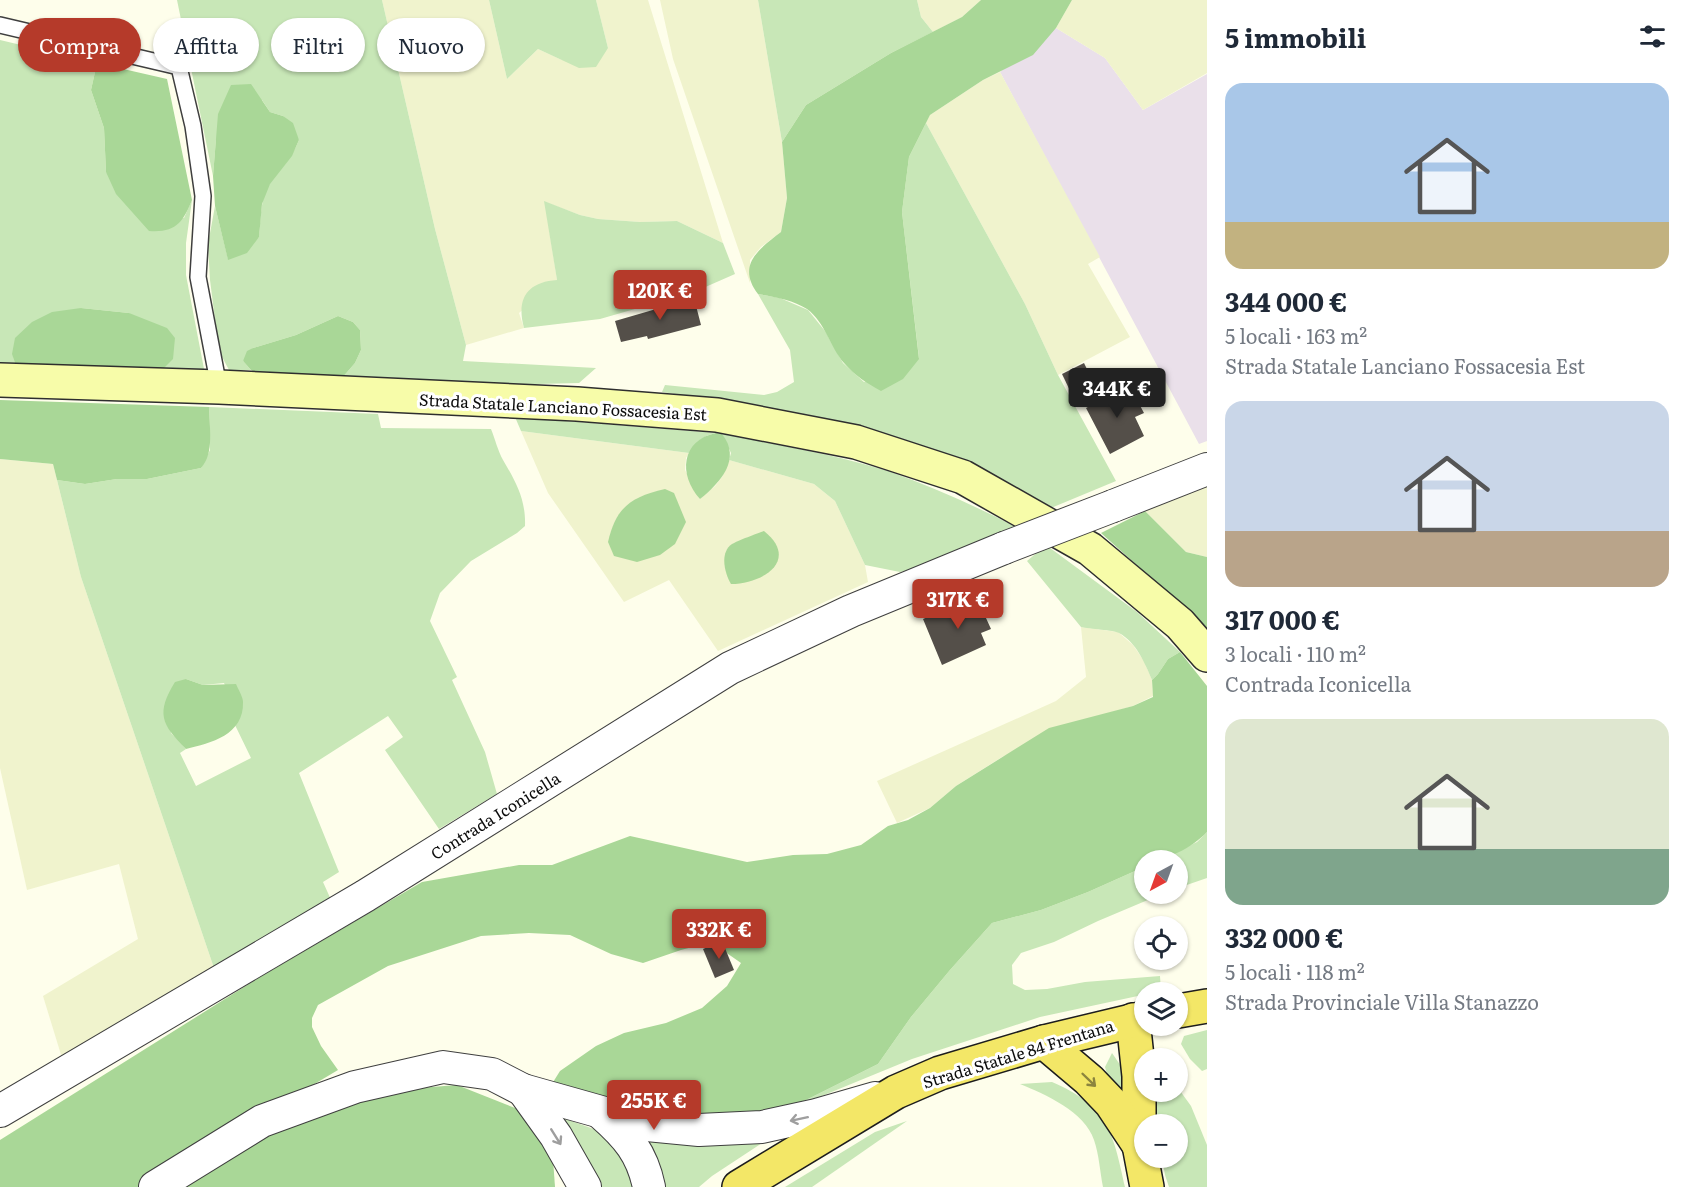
<!DOCTYPE html>
<html lang="it">
<meta charset="utf-8">
<style>
:root{--surface:#fff;--page:#f6f6f7;--text:#1f2937;--muted:#747a83;--accent:#b53a2a}
body{margin:0;font-family:Literata,serif;background:var(--page);color:var(--text);height:100vh;display:flex;flex-direction:column;font-size:22px;white-space:nowrap}
*{box-sizing:border-box;margin:0}
p{font-size:20px;color:var(--muted)}
.icon{flex:none;width:33px;height:33px;fill:none;stroke:currentColor;stroke-width:2;stroke-linecap:round;stroke-linejoin:round}
.map{position:relative;flex:1;overflow:hidden}
.panel{display:flex;flex-direction:column;background:var(--surface);width:480px}
.panel>*{flex:none}
.banner{position:absolute;left:18px;top:18px;width:570px;height:54px;display:flex;gap:12px}
.needle{width:39px;rotate:221deg}
.tools{position:absolute;left:1134px;top:850px;display:grid;gap:12px}
.tools a{display:grid;place-items:center;width:54px;height:54px;border-radius:50%;background:var(--surface);box-shadow:0 2px 4px #0004;font-size:30px}
.price{position:absolute;translate:-50% -51px;padding:0 14px;border-radius:6px;background:var(--accent);color:#fff;font-size:20px;line-height:39px;filter:drop-shadow(0 2px 3px #0008)}
.price::after{content:'';position:absolute;left:50%;top:36px;width:18px;height:14px;margin-left:-9px;background:inherit;clip-path:polygon(0 0,100% 0,50% 100%)}
.price.selected{background:#222;color:#fff}
ul{padding:0;list-style:none}
li{display:grid;align-content:center;gap:12px;height:318px;padding:0 18px}
li span{display:grid;place-items:center;height:186px;border-radius:18px;color:#555}
li>.icon{margin-inline-start:auto}
span .icon{width:108px;height:108px;fill:#fffc;stroke-width:1}
li b{font-size:26px}
h2{display:flex;justify-content:space-between;align-items:center;height:72px;padding:0 18px;font-size:26px}
.tag{padding:0 21px;border-radius:27px;background:var(--surface);box-shadow:0 2px 4px #0004;font-size:21px;line-height:54px}
.tag.selected{background:var(--accent);color:#fff}
main{display:flex;flex:1;min-height:0}
.map>svg:first-child{display:block}
.industrial{fill:#eae0ea}
.farmland{fill:#f0f3cd}
.green{fill:#c8e7b7;fill-rule:evenodd}
.forest{fill:#a9d797}
.building{fill:#544f49}
.lines{fill:none;stroke-linecap:round;stroke-linejoin:round}
.service-casing{stroke:#3f3f3f;stroke-width:18}
.minor-casing{stroke:#3f3f3f;stroke-width:34}
.secondary-casing{stroke:#2e2e2e;stroke-width:36}
.primary-casing{stroke:#1d1d1d;stroke-width:36}
.service{stroke:#fff;stroke-width:15}
.minor{stroke:#fff;stroke-width:32}
.secondary{stroke:#f7fca9;stroke-width:33}
.primary{stroke:#f3e767;stroke-width:33}
.minor-bridge-casing{stroke:#3f3f3f;stroke-width:34;stroke-linecap:butt}
.minor-bridge{stroke:#fff;stroke-width:32}
.oneway{stroke:#8b843e}
.oneway2{stroke:#9e9e9e}
.labels{text-anchor:middle;dominant-baseline:central;stroke-width:6;stroke-linejoin:round;paint-order:stroke}
.street-label{font-size:16px;fill:#0c0c0c;stroke:#fff}
</style>
<main>
<div class="map">
<svg width="1207" height="1187" viewBox="0 0 1207 1187">
<rect width="100%" height="100%" fill="#fefeeb"/>
<!-- industrial -->
<polygon class="industrial" points="1056,28 1105,58 1143,110 1207,74 1207,441 1199,444 1000,72"/>
<!-- farmland -->
<g class="farmland">
<polygon points="382,0 489,0 507,79 538,49 562,60 608,48 596,0 648,0 723,243 677,221 640,222 598,219 580,215 545,202 557,280 519,313 524,328 466,345 435,229"/>
<polygon points="660,0 758,0 782,142 787,198 781,232 761,247 750,260 750,283 673,59"/>
<polygon points="917,0 981,0 962,17 933,32 921,17"/>
<polygon points="1072,0 1207,0 1207,73 1143,110 1105,58 1056,28"/>
<polygon points="1000,72 1100,257 1088,264 1130,337 1058,375 1025,304 926,123 930,115 983,80"/>
<polygon points="521,431 689,453 686,458 685,470 700,499 715,486 722,477 729,460 814,484 835,501 865,565 868,582 718,651 669,580 624,602 548,493"/>
<polygon points="0,459 53,464 81,577 214,968 62,1058 43,996 138,939 119,864 27,890 0,768"/>
<polygon points="1207,485 1207,557 1186,552 1145,511"/>
<polygon points="1081,627 1118,632 1133,645 1144,661 1152,680 1153,696 1133,706 1099,716 1002,757 956,786 930,808 897,823 877,781 1056,701 1086,677"/>
</g>
<!-- green -->
<g class="green">
<path d="M177,0H382L435,229L466,345L463,361L596,368L579,383L494,385L342,378L355,363L361,350L360,330L353,322L338,316L296,335L253,348L243,361L251,370H229L219,351L210,280L208,244L215,206L228,259L259,237C261,219 260,198 270,183C282,166 291,160 299,140L283,116L270,112L262,100L216,139L213,176Z"/>
<polygon points="489,0 596,0 608,48 596,67 579,68 538,49 507,79"/>
<polygon points="758,0 917,0 921,17 933,32 891,53 806,105 782,142"/>
<polygon points="0,40 97,63 91,90 104,128 106,172 184,218 192,200 186,243 186,275 204,369 160,372 129,313 81,308 17,368 0,367"/>
<polygon points="926,123 1025,304 1058,375 1116,481 1051,508 1001,479 898,439 810,415 662,392 665,385 764,395 777,392 794,382 790,350 758,294 780,298 808,310 825,331 843,363 864,382 919,358 902,212 909,157"/>
<path d="M544,201L580,215L598,219L640,222L677,221L723,243L735,274L694,292L600,319L524,328C516,299 527,282 557,280Z"/>
<path d="M209,407L378,414L381,428L491,429C495,439 498,451 503,460C516,482 526,500 525,526L517,533L471,561L440,593L430,621L457,677L452,680L485,752L497,794L439,829L385,750L403,737L388,716L299,773L339,872L323,882L332,902L214,968L81,577L57,480L85,484L117,479H147L201,468L210,450ZM186,679L203,685L224,683L239,717L235,725L251,758L196,786L180,753L186,749L171,733Z"/>
<path d="M515,417L716,433C702,436 697,442 689,453L521,431Z"/>
<path d="M722,434C777,445 834,454 888,471C931,486 973,505 1014,526L922,567L900,572L865,565L835,501L814,484L729,460L731,453Z"/>
<path d="M1046,545L1137,612L1180,652L1168,659L1158,674L1152,680C1145,663 1136,642 1119,633C1114,630 1089,629 1081,627L1027,561Z"/>
<polygon points="1207,832 1207,878 1178,888 1178,861 1157,861 1197,842"/>
<polygon points="1144,867 1144,894 1162,894 1098,921 1054,942 1021,953 1012,965 1013,984 1025,990 1047,989 1085,982 1160,976 1161,991 1040,1017 912,1059 778,1114 878,1064 911,1017 950,970 992,923 1041,910 1088,892"/>
<polygon points="1207,1030 1207,1069 1202,1071 1190,1059 1181,1044 1184,1036"/>
<polygon points="1112,1053 1127,1075 1130,1114 1109,1081 1105,1067"/>
<path d="M1052,1082C1108,1106 1113,1132 1125,1187H1103C1100,1172 1099,1154 1094,1140C1085,1112 1045,1094 1020,1084Z"/>
<polygon points="1178,1088 1191,1106 1207,1145 1207,1187 1169,1187 1165,1175 1162,1158 1178,1158 1178,1125 1158,1125 1153,1092 1178,1092"/>
<polygon points="563,1118 602,1132 617,1143 639,1187 595,1187 559,1120"/>
<polygon points="907,1121 812,1187 785,1187 875,1132"/>
<polygon points="641,1137 765,1141 712,1176 699,1187 658,1187"/>
</g>
<!-- forest -->
<g class="forest">
<path d="M981,0H1072L1056,28L1033,55L983,80L930,115L909,157L902,212L919,359L903,379L881,391C868,384 854,375 844,363C830,347 825,322 807,309C793,300 774,297 758,294C736,265 759,249 781,232L787,198L782,142L806,105L891,53L962,17Z"/>
<path d="M97,63L167,79L192,200C183,222 176,233 149,231L116,194L106,172L104,128L91,90Z"/>
<polygon points="251,84 270,112 283,116 293,123 299,140 292,156 270,184 262,204 259,237 247,253 228,260 215,206 213,176 218,114 231,85"/>
<polygon points="81,308 129,313 167,328 175,338 173,359 160,372 17,368 12,354 15,338 32,322 52,312"/>
<polygon points="338,316 353,322 360,330 361,350 355,363 342,378 259,374 251,370 243,361 247,351 253,348 296,335"/>
<path d="M0,400L209,407C209,426 215,453 201,468L147,479H117L85,484L57,480L53,464L0,459Z"/>
<path d="M716,433L722,434C742,459 720,483 700,499C678,475 681,440 716,433Z"/>
<path d="M665,489L674,493L686,522L675,544L660,555L637,562L614,556L608,542C616,507 631,497 665,489Z"/>
<polygon points="1145,511 1186,552 1207,557 1207,628 1101,533"/>
<path d="M764,531C800,560 763,584 731,584C725,574 719,553 732,544C737,541 758,533 764,531Z"/>
<path d="M1180,652L1207,686V832C1192,848 1166,861 1144,861V867L1088,892L1041,910L992,923L950,970L911,1017L878,1064L778,1114L723,1120L624,1112L550,1087L560,1071L596,1046L624,1033L666,1023L702,1008L727,986L741,963L711,942L681,950L643,963L611,954L570,935L529,933L481,936L388,966L318,1005L312,1018V1027L321,1046L338,1070L141,1187H0V1140L260,977L422,882L519,865H552L630,836L747,862L793,855L827,854L861,845L888,826L908,820L930,808L956,786L1049,728L1133,706L1153,697L1152,680L1158,674L1168,659Z"/>
<path d="M186,679L203,685L236,684C238,689 243,697 243,702C244,735 211,743 186,749C161,724 156,713 175,682Z"/>
<polygon points="457,1085 520,1110 553,1159 555,1187 171,1187 243,1142 369,1092"/>
</g>
<!-- building -->
<g class="building">
<polygon points="694,298 701,325 648,339 647,336 621,342 615,321"/>
<polygon points="1084,363 1097,390 1075,401 1062,374"/>
<polygon points="1129,385 1144,413 1135,417 1144,436 1110,454 1086,408"/>
<polygon points="976,596 991,629 981,633 986,645 942,665 923,619"/>
<polygon points="722,941 734,970 715,978 703,949"/>
</g>
<g class="lines">
<defs>
<polyline id="service" points="0,25 179,67 193,126 203,196 198,277 219,387"/>
<g id="minor">
<polyline points="1113,506 1207,469"/>
<polyline points="523,1090 556,1136 585,1187"/>
<polyline points="0,1111 365,896 730,668 851,611 1004,548"/>
<path d="M602,1114C627,1136 642,1153 649,1187"/>
<polyline points="155,1187 262,1121 355,1087 443,1067 492,1074 523,1090 647,1125 699,1130 762,1127 816,1115 875,1098"/>
</g>
<polyline id="secondary" points="0,380 219,387 577,404 717,415 856,442 963,477 1090,549 1180,624 1207,655"/>
<g id="primary">
<polyline points="1178,1011 1207,1006"/>
<polyline points="1133,1020 1139,1076 1139,1145 1147,1187"/>
<polyline points="1044,1042 1089,1080 1111,1103 1139,1145"/>
<polyline points="739,1187 896,1092 940,1073 1044,1042 1144,1018"/>
</g>
</defs>
<!-- service casing -->
<use href="#service" class="service-casing"/>
<!-- minor casing -->
<use href="#minor" class="minor-casing"/>
<!-- secondary casing -->
<use href="#secondary" class="secondary-casing"/>
<!-- primary casing -->
<use href="#primary" class="primary-casing"/>
<!-- service -->
<use href="#service" class="service"/>
<!-- minor -->
<use href="#minor" class="minor"/>
<!-- secondary -->
<use href="#secondary" class="secondary"/>
<!-- primary -->
<use href="#primary" class="primary"/>
<defs>
<polyline id="minor-bridge" points="1004,548 1113,506"/>
</defs>
<!-- minor-bridge casing -->
<use href="#minor-bridge" class="minor-bridge-casing"/>
<!-- minor-bridge -->
<use href="#minor-bridge" class="minor-bridge"/>
</g>
<!-- one-way arrows -->
<defs><path id="oneway-shaft" d="M-6 0H5M1.5-3L5.5 0L1.5 3" fill="none" stroke-width="1.6" stroke-linecap="round" stroke-linejoin="round" transform="scale(1.5)"/></defs>
<use class="oneway" href="#oneway-shaft" transform="translate(1089 1080) rotate(44)"/>
<g class="oneway2">
<use href="#oneway-shaft" transform="translate(799 1119) rotate(168)"/>
<use href="#oneway-shaft" transform="translate(556 1137) rotate(58)"/>
</g>
<g class="labels">
<!-- street labels -->
<g class="street-label">
<text transform="translate(563 406) rotate(3)">Strada Statale Lanciano Fossacesia Est</text>
<text transform="translate(495 815) rotate(-32)">Contrada Iconicella</text>
<text transform="translate(1018 1053) rotate(-17)">Strada Statale 84 Frentana</text>
</g>
</g>
</svg>
<div class="tools">
<a><svg class="needle" viewBox="-14 -14 28 28"><path d="M0-13l5 13h-10z" fill="#e53935"/><path d="M0 13l5-13h-10z" fill="#747a83"/></svg></a>
<a><svg class="icon" aria-label="locate" viewBox="0 0 24 24"><circle cx="12" cy="12" r="6"/><path d="M12 2v4M12 18v4M2 12h4M18 12h4"/></svg></a>
<a><svg class="icon" aria-label="layers" viewBox="0 0 24 24"><path d="M12 4l9 5-9 5-9-5zM3 14l9 5 9-5"/></svg></a>
<a>+</a>
<a>−</a>
</div>
<b class="price" style="left:660px;top:321px">120K €</b>
<b class="price selected" style="left:1117px;top:419px">344K €</b>
<b class="price" style="left:958px;top:630px">317K €</b>
<b class="price" style="left:719px;top:960px">332K €</b>
<b class="price" style="left:654px;top:1131px">255K €</b>
<div class="banner">
<a class="tag selected">Compra</a>
<a class="tag">Affitta</a>
<a class="tag">Filtri</a>
<a class="tag">Nuovo</a>
</div>
</div>
<section class="panel">
<h2>5 immobili<svg class="icon" aria-label="filters" viewBox="0 0 24 24"><path d="M4 7h16M4 17h16"/><circle cx="9" cy="7" r="2"/><circle cx="15" cy="17" r="2"/></svg></h2>
<ul>
<li><span style="background:linear-gradient(#a9c7e8 75%,#c2b280 0)"><svg class="icon" aria-label="home" viewBox="0 0 24 24"><path d="M3 11l9-7 9 7M6 9v11h12V9"/></svg></span><div><b>344 000 €</b><p>5 locali · 163 m²</p><p>Strada Statale Lanciano Fossacesia Est</p></div></li>
<li><span style="background:linear-gradient(#c9d6e8 70%,#b9a48a 0)"><svg class="icon" aria-label="home" viewBox="0 0 24 24"><path d="M3 11l9-7 9 7M6 9v11h12V9"/></svg></span><div><b>317 000 €</b><p>3 locali · 110 m²</p><p>Contrada Iconicella</p></div></li>
<li><span style="background:linear-gradient(#dfe7d0 70%,#7fa58c 0)"><svg class="icon" aria-label="home" viewBox="0 0 24 24"><path d="M3 11l9-7 9 7M6 9v11h12V9"/></svg></span><div><b>332 000 €</b><p>5 locali · 118 m²</p><p>Strada Provinciale Villa Stanazzo</p></div></li>
</ul>
</section>
</main>
